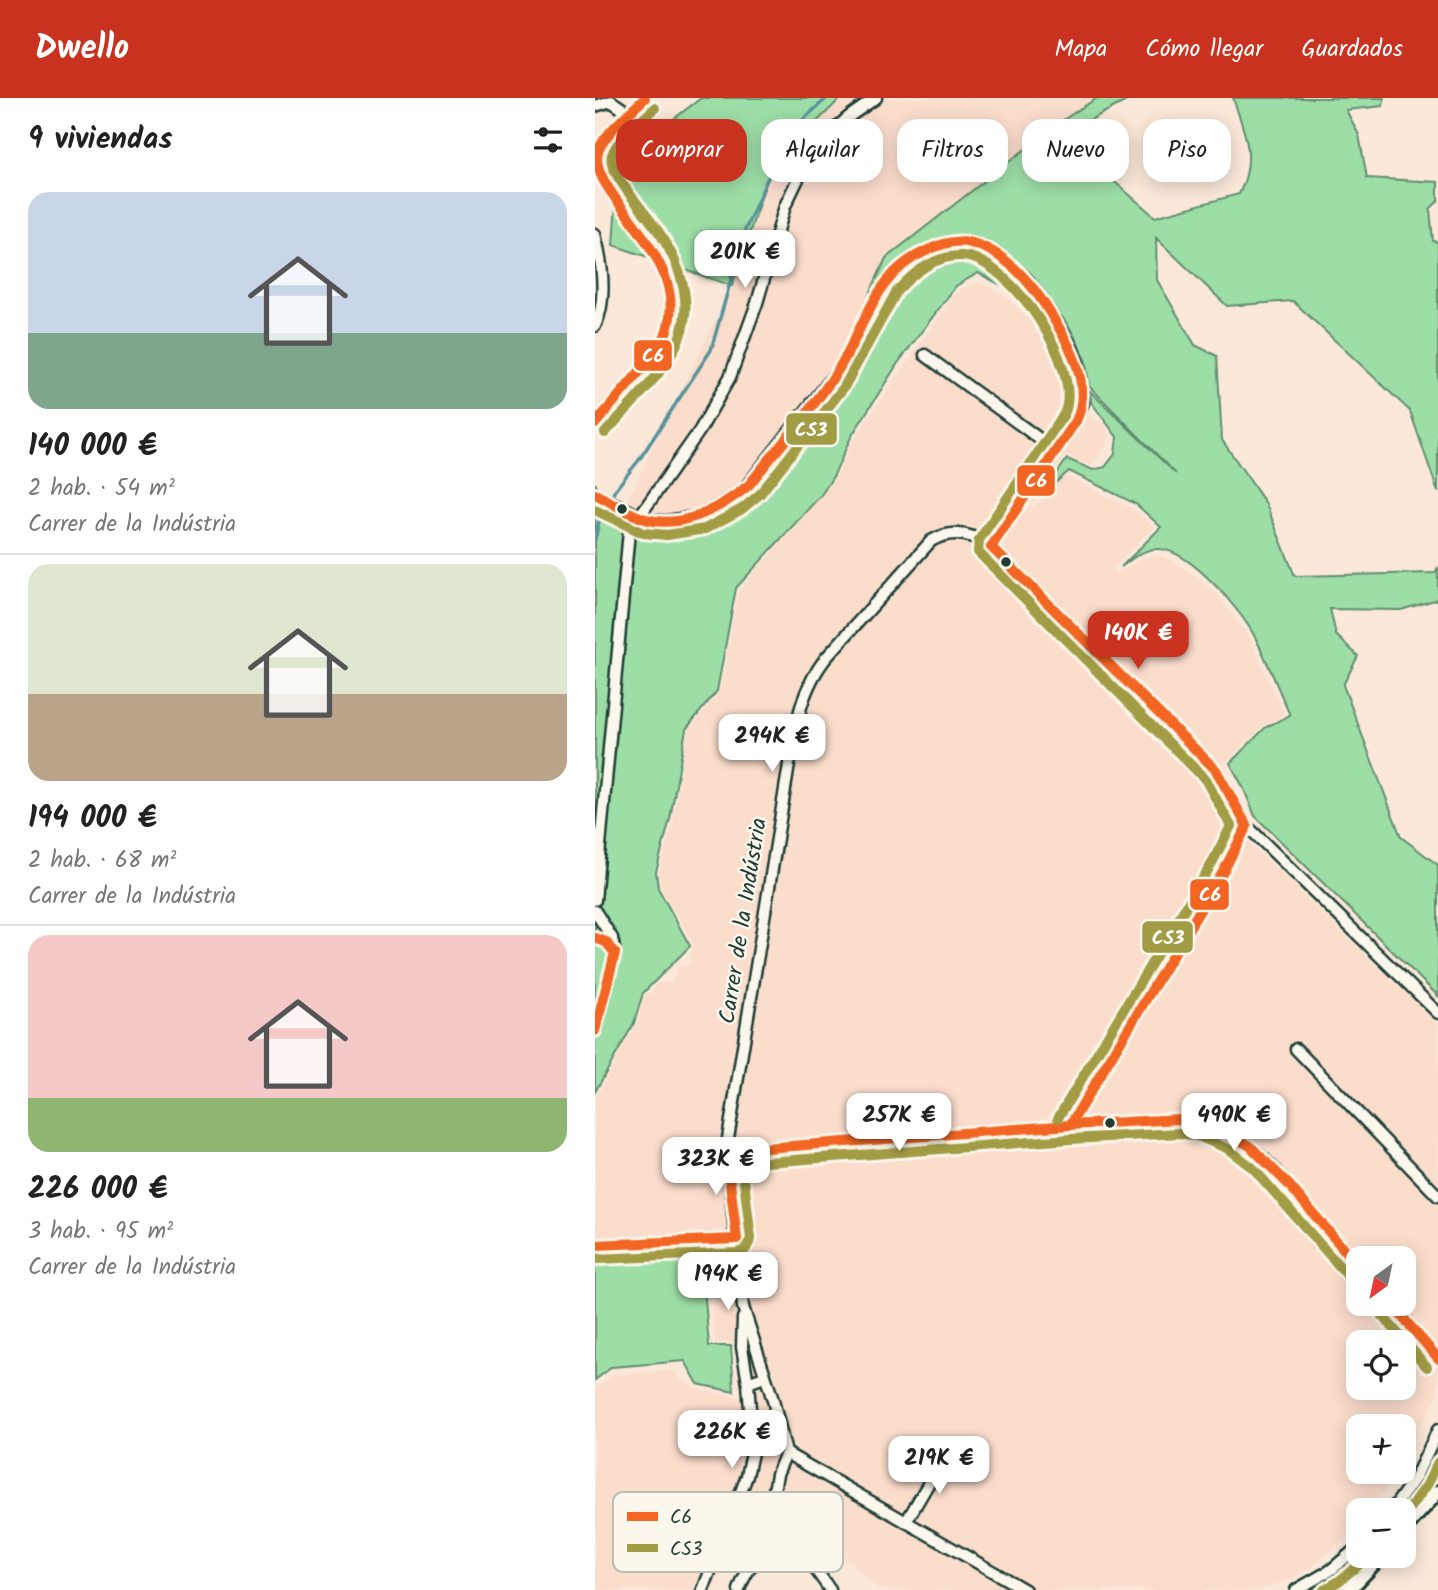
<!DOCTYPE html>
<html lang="es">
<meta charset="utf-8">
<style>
:root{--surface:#fff;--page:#f6f6f6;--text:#222;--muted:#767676;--line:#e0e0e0;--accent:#c8321e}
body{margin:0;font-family:Kalam,sans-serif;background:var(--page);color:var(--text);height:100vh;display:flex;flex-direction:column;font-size:26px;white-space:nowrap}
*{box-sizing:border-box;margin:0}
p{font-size:23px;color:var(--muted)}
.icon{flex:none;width:38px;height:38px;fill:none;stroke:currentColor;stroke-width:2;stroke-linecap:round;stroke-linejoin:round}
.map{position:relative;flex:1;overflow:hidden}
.sheet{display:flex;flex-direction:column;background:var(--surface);width:595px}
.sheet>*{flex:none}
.top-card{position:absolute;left:21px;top:21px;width:665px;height:63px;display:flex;gap:14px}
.needle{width:46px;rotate:213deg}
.tools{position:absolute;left:751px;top:1148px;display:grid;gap:14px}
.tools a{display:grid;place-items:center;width:70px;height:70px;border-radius:14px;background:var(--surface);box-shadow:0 4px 18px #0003;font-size:35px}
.price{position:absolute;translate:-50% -60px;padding:0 16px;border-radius:14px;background:#fff;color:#222;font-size:23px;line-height:46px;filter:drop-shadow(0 2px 4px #0008)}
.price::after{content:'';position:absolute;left:50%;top:42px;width:21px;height:16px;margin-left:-10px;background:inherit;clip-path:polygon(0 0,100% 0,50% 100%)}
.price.selected{background:var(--accent);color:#fff}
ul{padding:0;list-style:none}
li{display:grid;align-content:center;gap:14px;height:371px;padding:0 28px}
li+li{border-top:2px solid var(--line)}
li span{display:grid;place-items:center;height:217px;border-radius:21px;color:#555}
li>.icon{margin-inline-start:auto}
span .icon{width:126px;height:126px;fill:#fffc;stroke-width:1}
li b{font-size:30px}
h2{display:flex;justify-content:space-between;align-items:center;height:84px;padding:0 28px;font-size:30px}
.chip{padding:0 24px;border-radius:21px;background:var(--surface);box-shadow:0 4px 18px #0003;font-size:24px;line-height:63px}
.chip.selected{background:var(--accent);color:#fff}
header{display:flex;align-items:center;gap:42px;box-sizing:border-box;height:98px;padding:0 35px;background:var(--accent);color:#fff}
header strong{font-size:33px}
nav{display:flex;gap:38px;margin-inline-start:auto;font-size:24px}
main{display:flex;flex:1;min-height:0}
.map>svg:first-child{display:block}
.built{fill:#fbddcc;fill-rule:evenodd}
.green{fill:#9ddea7;stroke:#5e8e6e;stroke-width:2}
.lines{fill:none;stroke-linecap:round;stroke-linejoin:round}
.stream{stroke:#59929b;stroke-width:3.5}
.minor-casing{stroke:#1f3d34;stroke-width:15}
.tertiary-casing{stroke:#1f3d34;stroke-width:18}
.minor{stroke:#fbf7ec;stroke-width:10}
.tertiary{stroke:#fbf7ec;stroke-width:12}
.bus-1-casing{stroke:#fbf7ec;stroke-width:16}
.bus-2-casing{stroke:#fbf7ec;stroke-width:16}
.bus-1{stroke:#f26522;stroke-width:10}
.bus-2{stroke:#a29c44;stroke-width:10}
.bus-dot{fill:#1f3d34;stroke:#fbf7ec;stroke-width:2.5}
.labels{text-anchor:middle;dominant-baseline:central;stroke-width:5;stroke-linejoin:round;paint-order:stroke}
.street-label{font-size:23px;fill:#1f3d34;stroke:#fbf7ec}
.key{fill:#fbf7ec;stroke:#b9bfb5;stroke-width:2}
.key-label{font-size:19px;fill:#1f3d34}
.line-badge{stroke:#fbf7ec;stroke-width:2.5}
.badge-label{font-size:19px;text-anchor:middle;font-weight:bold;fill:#fff}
</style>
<header>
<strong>Dwello</strong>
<nav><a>Mapa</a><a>Cómo llegar</a><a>Guardados</a></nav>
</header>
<main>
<section class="sheet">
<h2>9 viviendas<svg class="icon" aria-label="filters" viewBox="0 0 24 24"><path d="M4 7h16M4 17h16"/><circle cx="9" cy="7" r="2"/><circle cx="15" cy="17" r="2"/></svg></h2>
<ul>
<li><span style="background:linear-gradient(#c9d6e8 65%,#7fa58c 0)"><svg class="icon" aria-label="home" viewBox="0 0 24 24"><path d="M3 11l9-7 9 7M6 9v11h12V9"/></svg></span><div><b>140 000 €</b><p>2 hab. · 54 m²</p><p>Carrer de la Indústria</p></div></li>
<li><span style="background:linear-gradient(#dfe7d0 60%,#b9a48a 0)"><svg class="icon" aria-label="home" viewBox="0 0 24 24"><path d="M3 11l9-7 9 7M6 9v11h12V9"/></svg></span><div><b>194 000 €</b><p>2 hab. · 68 m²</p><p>Carrer de la Indústria</p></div></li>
<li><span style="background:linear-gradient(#f6c9c9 75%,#8fb573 0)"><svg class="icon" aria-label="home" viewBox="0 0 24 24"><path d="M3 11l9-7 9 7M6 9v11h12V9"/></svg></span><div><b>226 000 €</b><p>3 hab. · 95 m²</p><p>Carrer de la Indústria</p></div></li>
</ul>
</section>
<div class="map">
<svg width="843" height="1492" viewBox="0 0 843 1492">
<rect width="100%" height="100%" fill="#fbe8d9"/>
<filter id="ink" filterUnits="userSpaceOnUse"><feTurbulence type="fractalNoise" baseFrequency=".0143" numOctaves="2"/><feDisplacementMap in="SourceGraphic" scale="14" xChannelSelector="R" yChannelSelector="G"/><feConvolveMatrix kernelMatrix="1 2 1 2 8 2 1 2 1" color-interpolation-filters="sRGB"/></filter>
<g filter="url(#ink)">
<!-- built -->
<g class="built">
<polygon points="246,0 502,0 465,24 291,160 216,325 160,394 114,432 60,435 21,425 137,188 176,69"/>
<path d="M381,184L395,188L416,203L450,240L462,258L468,274L472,288L471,305L509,327L513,334L511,347L503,360L495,367L470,357L434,410L435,413L471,378L536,410L559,428L518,471L521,477L550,459L566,458L587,468L623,498L655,540L689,616L668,628L631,664V706L638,725L656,747L843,926V1297L809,1358L808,1328H763V1374H800L778,1412H763V1429L716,1470L697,1481L666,1492H284L263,1471L185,1410L152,1406L119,1492H0V1290L18,1277L79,1272L86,1282L102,1291L146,1300L139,1245L120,1244L111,1140L0,1141V1001L43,923L50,896L56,895L62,884L77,885L83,869L94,868L98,845L65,788L64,777L78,724L93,633L125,593L144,493L242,378L259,341L358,199L366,191ZM763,1160H808V1206H763ZM763,1244H808V1290H763Z"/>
</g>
<!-- green -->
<g class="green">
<polygon points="106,0 246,0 176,69 137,188 18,147 24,63"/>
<path d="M502,0H537L466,37L560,119L644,96C662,60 650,35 638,0H789L788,8L751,12L764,37L772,80L843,84V103L835,111L838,143L843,144V394L815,313L698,203L632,208L561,140L562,182L600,247L622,258L627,342L671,406L700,478L840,475L843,469V501L806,512L735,511L741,537L763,558L748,587L806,739L843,767V898L660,718L648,689L635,665L671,629L695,617C683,591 673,564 660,539C646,512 595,452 564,451C549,450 537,461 526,469L566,429L541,406L474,373L446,398L472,361L498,372L510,369L520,356L522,339L496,304L495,293L581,376L494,288L491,264L478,235L439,179L418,196L410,189L383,175L361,188L303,265L256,339L239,377L226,397L141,490L122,593L91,631L75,721L61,774L63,790L95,848L48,895L39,925L0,994V385L21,425L60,435L115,432L160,394L216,325L291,160L465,24Z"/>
<polygon points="106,1154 114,1248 136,1248 139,1294 103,1286 90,1263 17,1269 0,1282 0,1156"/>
</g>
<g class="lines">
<!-- stream -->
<polyline class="stream" points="0,441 4,423 20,392 44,362 116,252 150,132 192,36 232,0"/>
<defs>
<g id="minor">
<polyline points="0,8 16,3 35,16"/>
<path d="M0,136C7,164 13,201 0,228"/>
<polyline points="330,257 461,353"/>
<path d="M0,326C19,304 68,255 75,229C82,205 69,173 58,152C45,127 0,86 2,57C6,38 37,14 50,0"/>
<polyline points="0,396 53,422 71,423 105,418 147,394 251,262 291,184 315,161 348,147 372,144 401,156 431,180 463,226 477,250 483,266 488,305 481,323 396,449"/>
<polyline points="0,802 34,433 105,332 135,279 162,205 190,108 213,60 225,44 255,18 281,0"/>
<polyline points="0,813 17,840 20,855 0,933"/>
<polyline points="0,840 11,844 20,855"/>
<polyline points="701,951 843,1098"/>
<polyline points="475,1027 628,774 652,728"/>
<path d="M131,1053L475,1027L586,1021C645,1028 670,1060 707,1102C725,1124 744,1146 763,1168"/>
<polyline points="0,1147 142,1141"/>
<polyline points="796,1206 843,1260"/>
<polyline points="148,1220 147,1249 153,1285"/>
<path d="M191,1355L178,1302L148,1209L131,1053L198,642C204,612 211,586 230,561L336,443C357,431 377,435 396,449L621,672L652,728L843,915"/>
<polyline points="191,1355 430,1492"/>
<polyline points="176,1410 182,1376 191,1355"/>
<polyline points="797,1412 820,1380 843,1332"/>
<polyline points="311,1424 350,1357"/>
<polyline points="108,1492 152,1378 158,1350 153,1285 169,1279"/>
<path d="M144,1492C154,1465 175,1436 206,1457C218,1465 227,1481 235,1492"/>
<polyline points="701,1492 736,1472 763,1449"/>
</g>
<g id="tertiary">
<polyline points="808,1432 843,1394"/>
<polyline points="754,1492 786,1458"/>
</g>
</defs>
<!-- minor casing -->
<use href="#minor" class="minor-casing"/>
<!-- tertiary casing -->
<use href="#tertiary" class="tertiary-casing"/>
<!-- minor -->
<use href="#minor" class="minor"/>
<!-- tertiary -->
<use href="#tertiary" class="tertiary"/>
<defs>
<g id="bus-1">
<path d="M0,326L63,252C99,193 51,144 18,97C11,87 1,72 2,58C4,39 37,13 50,0"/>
<path d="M0,396C17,404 36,418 54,422C91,430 127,409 154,387C182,351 214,316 239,278C259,249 269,214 290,186C301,171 315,160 331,153C343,147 359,142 372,144C408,151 437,185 455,215C474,245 498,287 481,323L396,449L621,672L652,728L628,774L475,1027"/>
<polyline points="0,840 11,844 20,855 0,933"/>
<polyline points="0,1147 142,1141 131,1053 475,1027 586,1021 625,1031 655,1048 694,1087 763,1168"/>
<polyline points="796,1206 843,1260"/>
</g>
<g id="bus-2">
<path d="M10,335C67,271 122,232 69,142C58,124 43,108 31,91C25,82 14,68 17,57C21,42 49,21 60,10"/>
<path d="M0,412L48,435L72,437L110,431L147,411L165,396L249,289L302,193C318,175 341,157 367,158C415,160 490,272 469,316L384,442L383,454L610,681L636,728L616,767L463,1020"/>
<polyline points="1,1161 143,1155 150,1152 156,1141 147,1066 476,1041 585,1035 603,1038 633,1051 658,1070 752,1177"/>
<polyline points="785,1215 832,1269"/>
<polyline points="808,1420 832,1387 843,1364"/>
<polyline points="729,1492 744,1483 772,1460"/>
</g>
</defs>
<!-- bus-1 casing -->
<use href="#bus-1" class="bus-1-casing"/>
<!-- bus-2 casing -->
<use href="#bus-2" class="bus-2-casing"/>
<!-- bus-1 -->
<use href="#bus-1" class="bus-1"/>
<!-- bus-2 -->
<use href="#bus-2" class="bus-2"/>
</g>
</g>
<!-- markers -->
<g class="bus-dot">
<circle cx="27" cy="411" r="6"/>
<circle cx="411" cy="464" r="6"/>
<circle cx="515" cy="1025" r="6"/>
</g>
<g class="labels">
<!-- street labels -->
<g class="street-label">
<text transform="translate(149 823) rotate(-81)">Carrer de la Indústria</text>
</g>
</g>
<!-- legend -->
<rect x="18" y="1394" width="230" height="80" rx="10" class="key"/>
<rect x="32" y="1414" width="31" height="9" fill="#f26522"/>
<rect x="32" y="1446" width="31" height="8" fill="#a29c44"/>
<g class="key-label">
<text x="75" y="1425">C6</text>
<text x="75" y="1457">CS3</text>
</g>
<g class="line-badge">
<rect x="38" y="241" width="40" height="33" rx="7" fill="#f26522"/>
<rect x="190" y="314" width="53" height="34" rx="7" fill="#a29c44"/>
<rect x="421" y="366" width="40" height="33" rx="7" fill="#f26522"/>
<rect x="594" y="780" width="41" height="33" rx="7" fill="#f26522"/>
<rect x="546" y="822" width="53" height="34" rx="7" fill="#a29c44"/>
</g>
<g class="badge-label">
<text x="58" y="264">C6</text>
<text x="216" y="338">CS3</text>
<text x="441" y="389">C6</text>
<text x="615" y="803">C6</text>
<text x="573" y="846">CS3</text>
</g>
</svg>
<div class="tools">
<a><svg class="needle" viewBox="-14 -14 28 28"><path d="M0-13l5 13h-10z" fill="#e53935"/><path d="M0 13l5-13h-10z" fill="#767676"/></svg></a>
<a><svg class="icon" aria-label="locate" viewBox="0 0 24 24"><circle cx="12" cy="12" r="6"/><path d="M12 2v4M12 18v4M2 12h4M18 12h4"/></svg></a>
<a>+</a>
<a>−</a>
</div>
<b class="price" style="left:150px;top:192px">201K €</b>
<b class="price selected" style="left:543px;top:573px">140K €</b>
<b class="price" style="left:177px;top:676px">294K €</b>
<b class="price" style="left:304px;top:1055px">257K €</b>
<b class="price" style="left:639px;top:1055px">490K €</b>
<b class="price" style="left:121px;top:1099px">323K €</b>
<b class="price" style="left:133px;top:1214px">194K €</b>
<b class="price" style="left:137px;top:1372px">226K €</b>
<b class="price" style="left:344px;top:1398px">219K €</b>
<div class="top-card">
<a class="chip selected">Comprar</a>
<a class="chip">Alquilar</a>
<a class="chip">Filtros</a>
<a class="chip">Nuevo</a>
<a class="chip">Piso</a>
</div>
</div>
</main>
